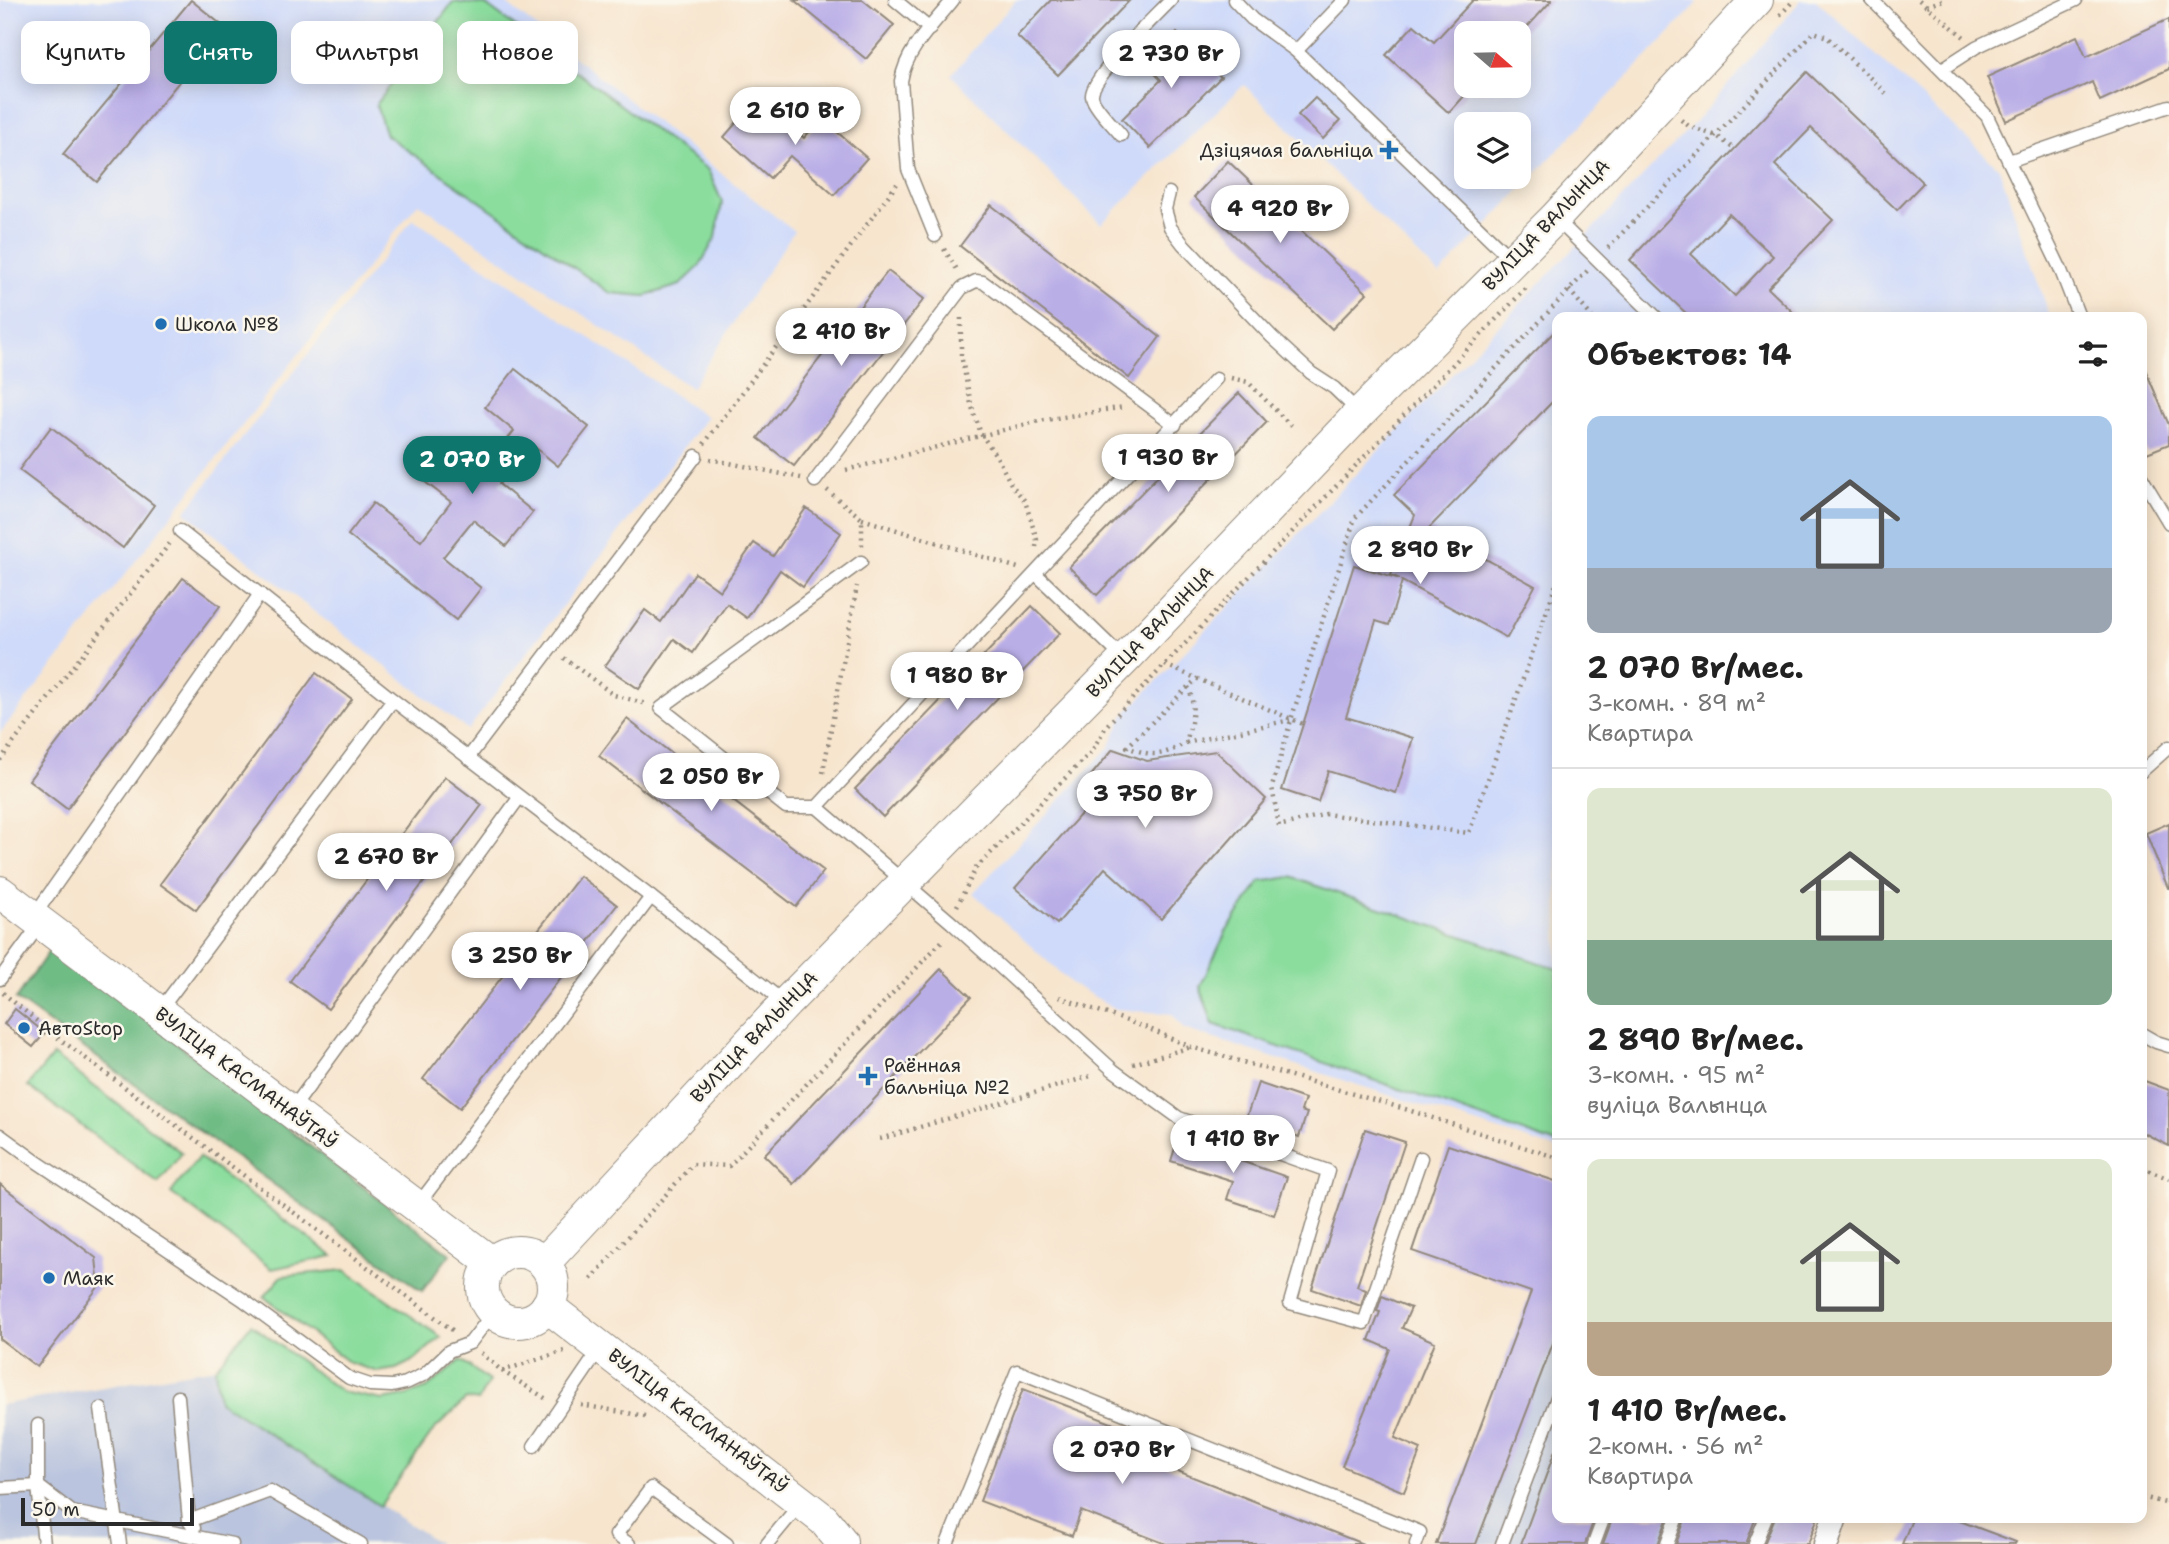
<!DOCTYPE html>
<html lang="ru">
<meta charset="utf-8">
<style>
:root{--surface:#fff;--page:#f2f2f2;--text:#222;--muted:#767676;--line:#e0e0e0;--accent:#0f766e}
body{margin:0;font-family:"Shantell Sans",sans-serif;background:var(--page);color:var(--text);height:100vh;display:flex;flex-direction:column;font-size:26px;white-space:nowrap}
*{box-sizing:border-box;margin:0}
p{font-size:23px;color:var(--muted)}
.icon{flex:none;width:38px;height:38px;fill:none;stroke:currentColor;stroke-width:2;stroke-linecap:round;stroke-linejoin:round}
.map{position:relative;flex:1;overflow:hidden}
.side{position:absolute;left:1552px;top:312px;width:595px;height:1211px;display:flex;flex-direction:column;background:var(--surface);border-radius:14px;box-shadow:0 4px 18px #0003}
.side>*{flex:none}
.top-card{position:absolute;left:21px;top:21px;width:665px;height:63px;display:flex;gap:14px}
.needle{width:46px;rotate:110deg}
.buttons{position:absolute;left:1454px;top:21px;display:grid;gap:14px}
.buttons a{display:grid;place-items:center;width:77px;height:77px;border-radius:14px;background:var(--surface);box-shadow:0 4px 18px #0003;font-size:35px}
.scale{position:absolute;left:21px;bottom:18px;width:173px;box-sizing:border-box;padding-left:7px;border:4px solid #2b2b2b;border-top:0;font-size:19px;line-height:24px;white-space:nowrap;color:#2b2b2b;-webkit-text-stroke:5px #fbf7ec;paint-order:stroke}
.price{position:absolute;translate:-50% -60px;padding:0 16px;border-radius:24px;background:#fff;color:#222;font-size:23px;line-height:46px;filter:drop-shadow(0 2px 4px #0008)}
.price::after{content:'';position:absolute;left:50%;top:42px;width:21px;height:16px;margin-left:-10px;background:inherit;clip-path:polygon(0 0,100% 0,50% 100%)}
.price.active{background:var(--accent);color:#fff}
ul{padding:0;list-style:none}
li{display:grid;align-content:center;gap:14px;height:371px;padding:0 35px}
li+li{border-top:2px solid var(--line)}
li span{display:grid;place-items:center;height:217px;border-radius:14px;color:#555}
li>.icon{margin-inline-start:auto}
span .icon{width:126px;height:126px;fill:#fffc;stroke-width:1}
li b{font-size:30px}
h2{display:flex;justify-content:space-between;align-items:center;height:84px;padding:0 35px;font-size:30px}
.tag{padding:0 24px;border-radius:14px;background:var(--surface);box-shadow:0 4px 18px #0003;font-size:24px;line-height:63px}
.tag.active{background:var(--accent);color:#fff}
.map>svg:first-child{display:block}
.built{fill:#cfdafa;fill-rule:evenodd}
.industrial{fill:#bac4de}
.green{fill:#8bdd9e;stroke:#5b8464;stroke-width:2}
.forest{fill:#70bc85;stroke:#4e7458;stroke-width:2}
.building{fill:#baaee7;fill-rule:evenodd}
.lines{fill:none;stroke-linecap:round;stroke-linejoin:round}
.service-casing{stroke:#91887c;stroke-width:15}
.minor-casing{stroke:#91887c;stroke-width:27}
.tertiary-casing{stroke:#91887c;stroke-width:34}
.path{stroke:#91887c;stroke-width:4.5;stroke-dasharray:2 5;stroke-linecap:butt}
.service{stroke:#fff;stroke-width:12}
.minor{stroke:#fff;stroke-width:24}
.tertiary{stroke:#fff;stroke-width:32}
.poi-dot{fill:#1f6fb2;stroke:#fbf7ec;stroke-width:2.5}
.labels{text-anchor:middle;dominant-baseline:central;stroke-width:5;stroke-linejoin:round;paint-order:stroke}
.poi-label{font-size:19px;fill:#2b2b2b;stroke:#fbf7ec;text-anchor:start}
.street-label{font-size:19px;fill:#2b2b2b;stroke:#fbf7ec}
</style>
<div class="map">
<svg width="2169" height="1544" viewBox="0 0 2169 1544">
<rect width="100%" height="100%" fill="#fbf7ec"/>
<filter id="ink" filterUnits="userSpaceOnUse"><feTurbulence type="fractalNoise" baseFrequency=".0143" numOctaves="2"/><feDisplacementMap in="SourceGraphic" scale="14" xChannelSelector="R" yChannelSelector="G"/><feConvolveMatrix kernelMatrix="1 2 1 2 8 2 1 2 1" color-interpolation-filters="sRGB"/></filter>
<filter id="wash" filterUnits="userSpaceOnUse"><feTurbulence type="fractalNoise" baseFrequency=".00686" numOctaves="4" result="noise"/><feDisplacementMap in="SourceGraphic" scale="28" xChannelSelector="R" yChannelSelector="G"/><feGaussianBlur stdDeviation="1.57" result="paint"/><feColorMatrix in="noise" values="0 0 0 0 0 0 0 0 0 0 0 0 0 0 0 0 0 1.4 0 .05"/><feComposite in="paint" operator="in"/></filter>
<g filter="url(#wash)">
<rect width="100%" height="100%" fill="#f7e5ce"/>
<!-- built -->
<g class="built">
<polygon points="0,0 502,0 794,231 691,388 418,203 0,733"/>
<path d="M1016,0H1695L1698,3L1439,275L1244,85L1101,224L951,75ZM1466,33H1519V86H1466ZM1466,124H1519V177H1466Z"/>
<polygon points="1801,0 1816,0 1999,168 2050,317 1558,317 1557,1149 1184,1029 1172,1014 1116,1009 1072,984 973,893 1109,747 1123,716 1700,117"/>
<polygon points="413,219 707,417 468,730 185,512"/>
</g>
<!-- industrial -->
<g class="industrial">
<polygon points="1557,1223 1558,1517 1818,1517 1808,1544 1436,1544"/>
<polygon points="215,1368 219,1401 440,1544 0,1544 0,1405"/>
</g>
<!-- green -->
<g class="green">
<polygon points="453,2 486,5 708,170 722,202 716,237 699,267 680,285 645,296 610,293 386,135 376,105"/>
<polygon points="1291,877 1557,969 1557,1144 1213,1024 1200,987 1226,932 1260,882"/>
<polygon points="53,1055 182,1153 158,1183 28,1086"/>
<polygon points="199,1157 333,1256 272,1269 171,1193"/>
<polygon points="345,1270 441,1337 413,1361 396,1369 378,1372 350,1363 264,1297 282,1276"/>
<polygon points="251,1324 342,1392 383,1400 404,1396 427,1388 461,1360 489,1381 478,1401 466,1399 434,1430 380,1506 219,1401 215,1368"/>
</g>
<!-- forest -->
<polygon class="forest" points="52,947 450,1254 422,1291 16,999"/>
<g id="blocks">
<!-- building -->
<g class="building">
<polygon points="191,0 224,27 97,182 63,154"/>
<polygon points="794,0 863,0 894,25 866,59"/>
<polygon points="1051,0 1130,0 1058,75 1017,36"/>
<polygon points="1473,0 1552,0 1522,33 1466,33 1466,94 1449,113 1386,55 1414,25 1434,42"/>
<polygon points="2169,19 2169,69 2100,101 2092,82 2006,121 1987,77 2077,36 2086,57"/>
<polygon points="1177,33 1221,77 1150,148 1122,119 1161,80 1146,64"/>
<path d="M1807,72L1923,183L1897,210L1811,128L1775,165L1833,220L1768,288L1798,317H1690L1630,260ZM1729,214L1773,256L1735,296L1691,254Z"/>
<polygon points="758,98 804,138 821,118 867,158 834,195 790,156 770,178 724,137"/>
<polygon points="1315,98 1340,121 1323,139 1298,115"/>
<polygon points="1228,161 1367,293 1332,329 1194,197"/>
<polygon points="991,205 1160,337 1129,378 960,246"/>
<polygon points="888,271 924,299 794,466 758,438"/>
<polygon points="1558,328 1558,396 1429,528 1535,586 1507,638 1402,581 1389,625 1376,621 1346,717 1413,738 1396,793 1328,771 1318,802 1282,790 1354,565 1400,579 1391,575 1415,515 1394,495"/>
<polygon points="2142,362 2169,425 2169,444 2147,453 2142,442"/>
<polygon points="515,369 589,427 558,466 531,444 499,484 533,512 506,546 473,520 443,557 481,588 456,620 348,535 373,503 421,541 451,502 416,475 443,440 482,471 514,431 485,407"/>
<polygon points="1239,393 1267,422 1097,595 1069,567"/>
<polygon points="51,427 154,505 123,548 19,470"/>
<polygon points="806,508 841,533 803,587 780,570 747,618 727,604 693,653 674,639 639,689 605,666 645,610 661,622 695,573 720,591 754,543 773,556"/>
<polygon points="183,578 220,606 67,809 29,780"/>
<polygon points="1032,606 1060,633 883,817 855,789"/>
<polygon points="316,673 352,699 196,910 160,884"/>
<polygon points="627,719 824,871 796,907 599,756"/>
<polygon points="1113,749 1147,761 1216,751 1266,799 1161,919 1105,868 1057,924 1015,888 1098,795 1084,784"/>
<polygon points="445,777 482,805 328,1009 290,981"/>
<polygon points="2169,823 2169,888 2168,888 2146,833"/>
<polygon points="580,876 617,905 460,1108 423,1079"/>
<polygon points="941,969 971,997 794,1184 764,1155"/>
<polygon points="15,1009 45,1033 33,1047 4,1024"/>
<polygon points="2142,1080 2169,1090 2169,1146 2142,1132"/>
<polygon points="1258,1083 1305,1099 1301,1111 1307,1113 1299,1137 1246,1118"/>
<polygon points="1365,1129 1405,1142 1357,1286 1366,1290 1361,1306 1312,1289"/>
<polygon points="1179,1135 1210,1145 1209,1150 1287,1177 1274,1215 1227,1199 1233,1181 1171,1161"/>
<polygon points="1448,1145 1558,1182 1558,1330 1476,1544 1436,1544 1531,1292 1412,1251"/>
<polygon points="0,1184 96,1258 99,1286 37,1367 0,1339"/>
<polygon points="1382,1296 1411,1308 1402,1328 1435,1342 1395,1438 1421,1449 1404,1492 1342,1466 1390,1349 1369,1340 1380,1312 1377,1311"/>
<polygon points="1023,1389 1122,1427 1114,1446 1363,1544 1166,1544 1081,1511 1072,1536 980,1501"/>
<polygon points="1555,1451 1558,1451 1558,1517 1595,1517 1585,1544 1521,1544"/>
<polygon points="1613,1517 1668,1517 1658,1544 1603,1544"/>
<polygon points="1686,1517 1756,1517 1746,1544 1676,1544"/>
<polygon points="1775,1517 1818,1517 1808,1544 1764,1544"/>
<polygon points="1913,1517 1949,1517 2016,1542 2015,1544 1902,1544"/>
</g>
</g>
</g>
<g filter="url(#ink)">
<use href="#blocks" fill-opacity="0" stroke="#91887c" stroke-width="2"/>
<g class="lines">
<defs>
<g id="service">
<polyline points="895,0 930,29"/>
<polyline points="1234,0 1252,19 1296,51 1512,260"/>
<polyline points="1872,0 1987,116 2060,268 2079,317"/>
<polyline points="1296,51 1345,0"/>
<polyline points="1942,69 1976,47 2076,0"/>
<path d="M1121,135C1114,126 1093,106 1092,96C1090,78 1156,16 1171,0"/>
<polyline points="2009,161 2169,106"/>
<polyline points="1169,193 1165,209 1170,227 1183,244 1272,337 1311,373 1334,388 1360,413"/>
<polyline points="1555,218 1656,317"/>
<path d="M935,236L908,169L901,81C906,49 933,25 953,0"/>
<polyline points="2142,478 2169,523"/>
<polyline points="815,481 962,288 976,281 983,282 1175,425"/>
<polyline points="180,531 393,700 651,897 785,1003"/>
<polyline points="861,562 661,708 786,807 817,807 1216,379"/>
<polyline points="1036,574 1124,659"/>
<polyline points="468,758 696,456"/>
<polyline points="2142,771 2169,747"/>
<polyline points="817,807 952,923 1113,1070 1179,1118 1328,1171 1290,1303 1364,1323 1421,1158"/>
<polyline points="33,917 260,594"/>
<polyline points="0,979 40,924"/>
<polyline points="160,1010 393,700"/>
<polyline points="2142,1034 2156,1042 2169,1046"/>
<polyline points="291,1111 519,798"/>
<polyline points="0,1135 37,1162 242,1299 349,1378 370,1385 392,1386 406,1383 425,1374 449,1351 470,1343 493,1313"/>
<polyline points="417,1206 651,897"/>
<polyline points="178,1397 189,1521 194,1528"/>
<polyline points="101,1409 120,1544"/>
<polyline points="38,1425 38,1486 44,1544"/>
<polyline points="534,1446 600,1349"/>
<polyline points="0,1488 38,1486 72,1512 232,1544"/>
<polyline points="189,1521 270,1491 361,1544"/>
<polyline points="629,1544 616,1535 651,1488 727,1544"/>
<polyline points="767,1544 800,1504"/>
<polyline points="947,1544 1017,1371 1420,1532 1416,1544"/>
<polyline points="1502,1544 1558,1395"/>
<polyline points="1594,1544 1604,1517"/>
<polyline points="1667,1544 1677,1517"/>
<polyline points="1755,1544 1766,1517"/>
</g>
<polyline id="minor" points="1826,1544 1835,1517"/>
<g id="tertiary">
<polyline points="0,892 492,1263"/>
<circle cx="518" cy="1287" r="35"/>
<polyline points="544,1263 786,1003 1125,659 1360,413 1555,218 1757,0"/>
<polyline points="547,1306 824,1520 841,1541 841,1544"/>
</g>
</defs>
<!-- service casing -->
<use href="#service" class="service-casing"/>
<!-- minor casing -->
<use href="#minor" class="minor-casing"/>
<!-- tertiary casing -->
<use href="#tertiary" class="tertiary-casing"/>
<!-- path -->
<g class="path">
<polyline points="1919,0 1964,37"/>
<polyline points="1927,6 1943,0"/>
<polyline points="1780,15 1794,0"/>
<polyline points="1681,120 1690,127 1717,136 1734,149"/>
<polyline points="1608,248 1814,32 1827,37 1886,93"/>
<polyline points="944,249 958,271"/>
<polyline points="1569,290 1592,317"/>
<polyline points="961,318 961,355 971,404 981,434 997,457 1011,484 1025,501 1037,540 1036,547"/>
<polyline points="1231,378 1248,382 1294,429"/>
<polyline points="704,444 897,184"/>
<polyline points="710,459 801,478"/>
<polyline points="846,470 1039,421 1124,407"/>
<polyline points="827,490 862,519 862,546"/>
<polyline points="862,519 1018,568"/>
<polyline points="1558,579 1469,833 1326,814 1279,826 1272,787 1291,720 1355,518 1588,270"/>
<polyline points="564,658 614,695 647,704"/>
<polyline points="1165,665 1303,724"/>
<path d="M1188,687C1197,706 1191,723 1186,743C1160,757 1154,757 1127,747L1188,687L1198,678"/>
<polyline points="1186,743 1290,720"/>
<polyline points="0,760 170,543"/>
<polyline points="823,773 857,586"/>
<polyline points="957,906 976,868 1092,751 1107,725 1528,286"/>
<polyline points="3,993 49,1031 455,1332"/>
<polyline points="1059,997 1147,1028 1191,1047 1405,1109 1558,1158"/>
<polyline points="1133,1064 1191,1047"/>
<polyline points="880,1139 1094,1075"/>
<polyline points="2142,1168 2169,1179"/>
<polyline points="591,1279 693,1164 729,1166 944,939"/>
<polyline points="481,1353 502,1371 564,1351"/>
<polyline points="502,1371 548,1400"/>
<polyline points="581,1405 645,1416"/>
<polyline points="2142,1497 2169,1504"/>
</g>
<!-- service -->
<use href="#service" class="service"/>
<!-- minor -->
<use href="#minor" class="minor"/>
<!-- tertiary -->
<use href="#tertiary" class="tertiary"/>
</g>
</g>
<!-- markers -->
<g class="poi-dot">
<path d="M1385.5 139.5h7v7h7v7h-7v7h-7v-7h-7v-7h7z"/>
<circle cx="161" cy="324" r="7"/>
<circle cx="24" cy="1028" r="7"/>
<path d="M864.5 1065.5h7v7h7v7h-7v7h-7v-7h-7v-7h7z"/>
<circle cx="49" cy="1278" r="7"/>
</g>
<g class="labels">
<!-- poi labels -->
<g class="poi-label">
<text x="1373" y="150" text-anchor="end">Дзіцячая бальніца</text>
<text x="175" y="324">Школа №8</text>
<text x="38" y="1028">АвтоStop</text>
<text x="884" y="1065">Раённая<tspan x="884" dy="22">бальніца №2</tspan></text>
<text x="63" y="1278">Маяк</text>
</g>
<!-- street labels -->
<g class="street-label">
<text transform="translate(1546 225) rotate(-46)">ВУЛІЦА ВАЛЫНЦА</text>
<text transform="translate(1150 632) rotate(-46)">ВУЛІЦА ВАЛЫНЦА</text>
<text transform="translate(754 1037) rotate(-46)">ВУЛІЦА ВАЛЫНЦА</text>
<text transform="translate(246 1078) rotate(37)">ВУЛІЦА КАСМАНАЎТАЎ</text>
<text transform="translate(698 1421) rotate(38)">ВУЛІЦА КАСМАНАЎТАЎ</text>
</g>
</g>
</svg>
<div class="buttons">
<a><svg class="needle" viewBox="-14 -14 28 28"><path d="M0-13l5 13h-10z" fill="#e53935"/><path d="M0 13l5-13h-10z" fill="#767676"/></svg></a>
<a><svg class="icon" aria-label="layers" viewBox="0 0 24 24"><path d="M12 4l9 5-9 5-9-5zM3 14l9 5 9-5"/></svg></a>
</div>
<div class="scale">50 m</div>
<b class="price" style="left:1171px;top:90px">2 730 Br</b>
<b class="price" style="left:795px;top:147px">2 610 Br</b>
<b class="price" style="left:1280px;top:245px">4 920 Br</b>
<b class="price" style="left:841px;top:368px">2 410 Br</b>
<b class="price" style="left:1168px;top:494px">1 930 Br</b>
<b class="price active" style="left:472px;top:496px">2 070 Br</b>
<b class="price" style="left:1420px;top:586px">2 890 Br</b>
<b class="price" style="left:957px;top:712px">1 980 Br</b>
<b class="price" style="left:711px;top:813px">2 050 Br</b>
<b class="price" style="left:1145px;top:830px">3 750 Br</b>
<b class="price" style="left:386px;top:893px">2 670 Br</b>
<b class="price" style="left:520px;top:992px">3 250 Br</b>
<b class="price" style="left:1233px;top:1175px">1 410 Br</b>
<b class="price" style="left:1122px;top:1486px">2 070 Br</b>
<div class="top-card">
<a class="tag">Купить</a>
<a class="tag active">Снять</a>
<a class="tag">Фильтры</a>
<a class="tag">Новое</a>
</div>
<section class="side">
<h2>Объектов: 14<svg class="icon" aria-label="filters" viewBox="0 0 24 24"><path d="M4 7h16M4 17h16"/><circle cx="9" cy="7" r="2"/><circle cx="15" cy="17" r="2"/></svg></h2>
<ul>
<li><span style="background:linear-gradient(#a9c7e8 70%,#9aa5b1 0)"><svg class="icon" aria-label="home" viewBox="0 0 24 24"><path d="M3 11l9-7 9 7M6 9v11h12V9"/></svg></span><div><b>2 070 Br/мес.</b><p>3-комн. · 89 m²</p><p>Квартира</p></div></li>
<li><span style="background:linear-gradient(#dfe7d0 70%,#7fa58c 0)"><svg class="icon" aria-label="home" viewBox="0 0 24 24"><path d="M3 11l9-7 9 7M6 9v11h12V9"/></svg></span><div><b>2 890 Br/мес.</b><p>3-комн. · 95 m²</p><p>вуліца Валынца</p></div></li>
<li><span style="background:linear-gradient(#dfe7d0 75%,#b9a48a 0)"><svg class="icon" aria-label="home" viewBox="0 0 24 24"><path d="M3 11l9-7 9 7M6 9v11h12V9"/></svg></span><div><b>1 410 Br/мес.</b><p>2-комн. · 56 m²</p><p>Квартира</p></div></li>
</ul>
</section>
</div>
